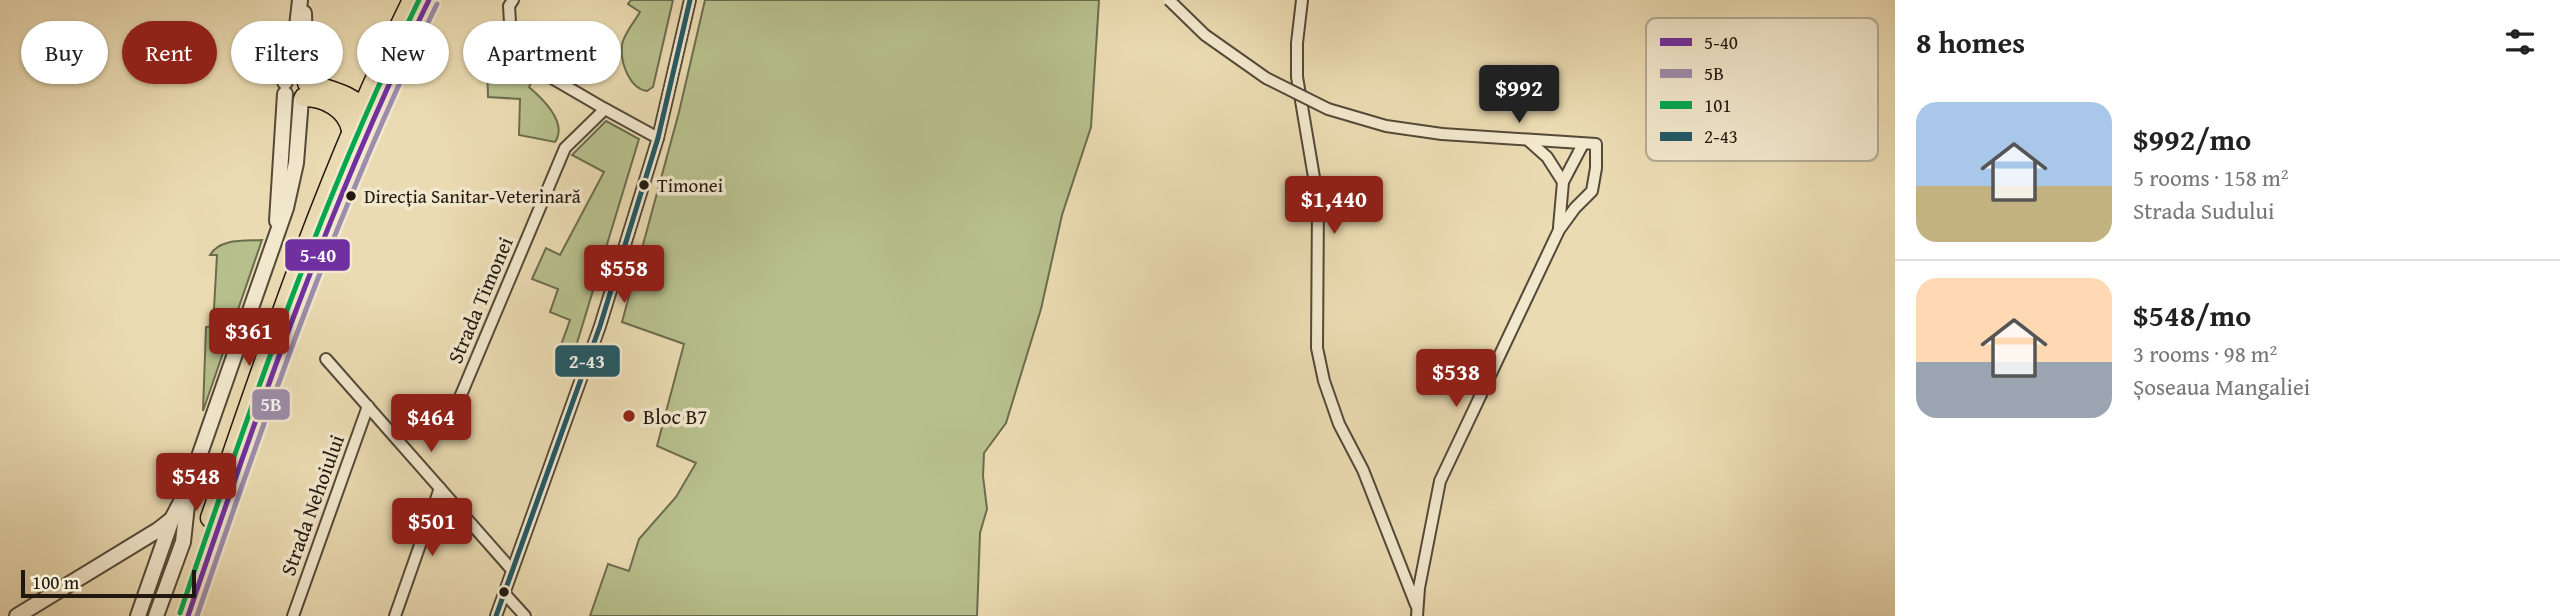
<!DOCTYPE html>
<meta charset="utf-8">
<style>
:root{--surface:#fff;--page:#f6f6f6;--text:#222;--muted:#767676;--line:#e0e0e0;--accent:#8f2418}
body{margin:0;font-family:"Gentium Book Plus",serif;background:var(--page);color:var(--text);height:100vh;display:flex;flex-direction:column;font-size:26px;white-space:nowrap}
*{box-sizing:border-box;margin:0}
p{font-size:23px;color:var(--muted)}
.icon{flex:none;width:38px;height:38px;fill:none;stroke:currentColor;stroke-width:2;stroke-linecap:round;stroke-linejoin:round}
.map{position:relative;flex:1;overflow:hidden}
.sheet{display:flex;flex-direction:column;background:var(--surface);width:665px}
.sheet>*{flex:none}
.guide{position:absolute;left:21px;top:21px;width:665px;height:63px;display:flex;gap:14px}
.scale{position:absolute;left:21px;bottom:18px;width:175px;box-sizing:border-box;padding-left:7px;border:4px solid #21180f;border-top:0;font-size:19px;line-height:24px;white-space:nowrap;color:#21180f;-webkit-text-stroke:5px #f2e8cd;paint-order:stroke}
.price{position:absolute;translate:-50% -60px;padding:0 16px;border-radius:7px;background:var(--accent);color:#fff;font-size:23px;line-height:46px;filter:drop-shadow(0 2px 4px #0008)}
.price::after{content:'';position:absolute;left:50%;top:42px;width:21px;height:16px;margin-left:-10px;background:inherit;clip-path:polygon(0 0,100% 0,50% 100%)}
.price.current{background:#222;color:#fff}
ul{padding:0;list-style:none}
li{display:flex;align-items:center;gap:21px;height:175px;padding:0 21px}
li+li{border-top:2px solid var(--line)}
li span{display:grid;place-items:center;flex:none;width:196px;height:140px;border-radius:21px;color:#555}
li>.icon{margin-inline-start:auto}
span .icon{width:84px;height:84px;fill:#fffc;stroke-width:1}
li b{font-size:30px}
h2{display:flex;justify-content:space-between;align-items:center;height:84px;padding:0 21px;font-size:30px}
.chip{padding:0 24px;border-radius:32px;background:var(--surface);box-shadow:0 2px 5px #0004;font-size:24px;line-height:63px}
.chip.current{background:var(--accent);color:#fff}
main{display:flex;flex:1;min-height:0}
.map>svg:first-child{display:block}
.green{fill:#b7c08d;stroke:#6c6c4e;stroke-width:2}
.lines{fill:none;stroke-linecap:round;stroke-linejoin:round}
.minor-casing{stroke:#544938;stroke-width:14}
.tertiary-casing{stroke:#544938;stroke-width:18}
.primary-casing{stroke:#21180f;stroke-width:21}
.minor{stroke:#f2e8cd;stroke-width:10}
.tertiary{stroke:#f2e8cd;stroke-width:14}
.primary{stroke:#ebdbb2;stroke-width:18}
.minor-bridge-casing{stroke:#544938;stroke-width:14;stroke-linecap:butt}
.minor-bridge{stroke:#f2e8cd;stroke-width:10}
.bus-1-casing{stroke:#f2e8cd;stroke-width:10}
.bus-2-casing{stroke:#f2e8cd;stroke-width:10}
.bus-3-casing{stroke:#f2e8cd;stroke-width:10}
.bus-4-casing{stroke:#f2e8cd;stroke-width:10}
.bus-1{stroke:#7030a0;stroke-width:5}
.bus-2{stroke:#9c8dab;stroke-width:5}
.bus-3{stroke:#02a84d;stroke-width:5}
.bus-4{stroke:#215967;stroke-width:5}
.bus-dot{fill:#21180f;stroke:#f2e8cd;stroke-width:2.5}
.poi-dot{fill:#8f2418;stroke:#f2e8cd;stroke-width:2.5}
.labels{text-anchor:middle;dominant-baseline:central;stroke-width:7;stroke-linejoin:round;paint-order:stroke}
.bus-label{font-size:19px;fill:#21180f;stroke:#f2e8cd;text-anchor:start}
.street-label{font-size:21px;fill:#21180f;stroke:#f2e8cd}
.poi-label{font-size:21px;fill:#21180f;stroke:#f2e8cd;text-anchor:start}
.key{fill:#f2e8cd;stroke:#b3aa94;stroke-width:2}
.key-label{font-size:19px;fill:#21180f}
.line-badge{stroke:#f2e8cd;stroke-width:2.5}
.badge-label{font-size:19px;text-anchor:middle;font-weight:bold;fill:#fff}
</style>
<main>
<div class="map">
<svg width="1895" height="616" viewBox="0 0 1895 616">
<rect width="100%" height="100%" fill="#ebdbb2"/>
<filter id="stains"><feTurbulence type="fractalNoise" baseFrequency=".00286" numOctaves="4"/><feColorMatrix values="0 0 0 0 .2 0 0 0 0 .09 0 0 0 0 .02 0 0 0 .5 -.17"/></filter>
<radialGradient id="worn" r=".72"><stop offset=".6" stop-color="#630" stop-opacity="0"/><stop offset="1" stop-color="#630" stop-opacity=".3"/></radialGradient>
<!-- green -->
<g class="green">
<path d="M631,0H673L653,87L647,91C630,89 620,63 622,46C622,36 635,21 640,12L628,4Z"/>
<polygon points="705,0 1099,0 1091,127 1062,215 1041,309 1006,423 984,453 983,476 987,509 980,533 977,616 590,616 608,564 629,571 639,539 676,497 696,463 657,446 684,344 622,322 679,112"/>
<path d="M491,51L535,75L529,87C543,99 568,123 555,142L519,135L520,99L488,97L487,58Z"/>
<polygon points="606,121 639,139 574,353 560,348 570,320 550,312 558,289 532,279 546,248 560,255 604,172 572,155"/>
<path d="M262,240L203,411L206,327L213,326L217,255H210C220,238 245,241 262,240Z"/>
</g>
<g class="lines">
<defs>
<g id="minor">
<polyline points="513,0 509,6 510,23 497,46 605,109"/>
<polyline points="1302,0 1297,43 1297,77 1318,201 1317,348 1324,381 1339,424 1363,470 1416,605"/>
<polyline points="1529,141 1547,157 1563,182"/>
<polyline points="1559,227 1563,182 1583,144"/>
<polyline points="326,359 512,570"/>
<polyline points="458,402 565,148 605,109 658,138"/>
<polyline points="504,593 525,616"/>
<polyline points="293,616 368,406"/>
<polyline points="395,616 440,488"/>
<polyline points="496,616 600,326 658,138 690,0"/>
<polyline points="1417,616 1419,588 1440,481 1559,230 1575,208 1592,191 1596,168 1596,144 1442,134"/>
</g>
<g id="tertiary">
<polyline points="304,13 306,81"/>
<polyline points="285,82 296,35 300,0"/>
<polyline points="277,221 285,94"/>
<polyline points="17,616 158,530 172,519"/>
<polyline points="138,616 172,519 188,488 286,208 296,163 301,99"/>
<polyline points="156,616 183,542 188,496"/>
</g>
<g id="primary">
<path d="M307,83C326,89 358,95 367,115"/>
<path d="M304,97C325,97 347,109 351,130"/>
<path d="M210,518C270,342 329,167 412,0"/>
<path d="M188,616C259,408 328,196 429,0"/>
</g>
</defs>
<!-- minor casing -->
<use href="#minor" class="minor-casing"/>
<!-- tertiary casing -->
<use href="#tertiary" class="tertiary-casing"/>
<!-- primary casing -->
<use href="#primary" class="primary-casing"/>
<!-- minor -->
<use href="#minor" class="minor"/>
<!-- tertiary -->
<use href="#tertiary" class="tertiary"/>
<!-- primary -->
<use href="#primary" class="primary"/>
<defs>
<polyline id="minor-bridge" points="1169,0 1205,35 1266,78 1328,109 1386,126 1442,134"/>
</defs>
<!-- minor-bridge casing -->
<use href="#minor-bridge" class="minor-bridge-casing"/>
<!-- minor-bridge -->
<use href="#minor-bridge" class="minor-bridge"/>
<defs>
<path id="bus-1" d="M188,616C259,407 331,199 429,0"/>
<path id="bus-2" d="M197,616C268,408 340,202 437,4"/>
<path id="bus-3" d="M180,613C251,405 322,198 419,0"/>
<polyline id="bus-4" points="496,616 600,326 658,138 690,0"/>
</defs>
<!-- bus-1 casing -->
<use href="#bus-1" class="bus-1-casing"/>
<!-- bus-2 casing -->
<use href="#bus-2" class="bus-2-casing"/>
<!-- bus-3 casing -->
<use href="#bus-3" class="bus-3-casing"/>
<!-- bus-4 casing -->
<use href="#bus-4" class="bus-4-casing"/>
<!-- bus-1 -->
<use href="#bus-1" class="bus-1"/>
<!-- bus-2 -->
<use href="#bus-2" class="bus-2"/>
<!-- bus-3 -->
<use href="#bus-3" class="bus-3"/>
<!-- bus-4 -->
<use href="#bus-4" class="bus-4"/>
</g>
<!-- markers -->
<g class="bus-dot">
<circle cx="644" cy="185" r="6"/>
<circle cx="351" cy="196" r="6"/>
<circle cx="504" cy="592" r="6"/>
</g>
<circle class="poi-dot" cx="629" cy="416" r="7"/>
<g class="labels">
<!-- bus labels -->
<g class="bus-label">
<text x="657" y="185">Timonei</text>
<text x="364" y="196">Direcția Sanitar-Veterinară</text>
</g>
<!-- street labels -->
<g class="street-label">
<text transform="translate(480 300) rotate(-67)">Strada Timonei</text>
<text transform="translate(312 505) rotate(-70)">Strada Nehoiului</text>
</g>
<!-- poi labels -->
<g class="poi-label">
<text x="643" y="416">Bloc B7</text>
</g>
</g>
<!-- legend -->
<rect x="1646" y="18" width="232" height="143" rx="10" class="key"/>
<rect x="1660" y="38" width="32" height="8" fill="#7030a0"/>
<rect x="1660" y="69" width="32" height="9" fill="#9c8dab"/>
<rect x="1660" y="101" width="32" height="8" fill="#02a84d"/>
<rect x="1660" y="132" width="32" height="9" fill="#215967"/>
<g class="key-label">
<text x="1704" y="49">5-40</text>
<text x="1704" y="80">5B</text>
<text x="1704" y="112">101</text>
<text x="1704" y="143">2-43</text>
</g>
<g class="line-badge">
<rect x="284" y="238" width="67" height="34" rx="7" fill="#7030a0"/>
<rect x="554" y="344" width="67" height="34" rx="7" fill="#215967"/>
<rect x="251" y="388" width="40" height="33" rx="7" fill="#9c8dab"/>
</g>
<g class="badge-label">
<text x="318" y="262">5-40</text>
<text x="587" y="368">2-43</text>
<text x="271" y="411">5B</text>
</g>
<rect width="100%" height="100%" filter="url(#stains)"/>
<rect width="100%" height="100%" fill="url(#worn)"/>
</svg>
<div class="scale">100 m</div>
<b class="price current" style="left:1519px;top:125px">$992</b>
<b class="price" style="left:1334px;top:236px">$1,440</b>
<b class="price" style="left:624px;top:305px">$558</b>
<b class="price" style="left:249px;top:368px">$361</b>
<b class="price" style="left:1456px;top:409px">$538</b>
<b class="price" style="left:431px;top:454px">$464</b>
<b class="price" style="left:196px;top:513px">$548</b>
<b class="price" style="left:432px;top:558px">$501</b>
<div class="guide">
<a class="chip">Buy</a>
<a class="chip current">Rent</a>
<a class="chip">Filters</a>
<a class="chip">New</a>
<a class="chip">Apartment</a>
</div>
</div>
<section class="sheet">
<h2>8 homes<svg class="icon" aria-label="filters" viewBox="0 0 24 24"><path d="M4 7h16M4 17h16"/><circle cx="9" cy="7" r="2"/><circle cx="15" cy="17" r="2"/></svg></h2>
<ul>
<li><span style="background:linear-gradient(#a9c7e8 60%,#c2b280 0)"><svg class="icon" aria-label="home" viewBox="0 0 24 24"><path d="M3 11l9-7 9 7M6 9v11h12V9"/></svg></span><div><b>$992/mo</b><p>5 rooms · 158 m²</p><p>Strada Sudului</p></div></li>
<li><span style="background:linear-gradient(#ffd9b3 60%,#9aa5b1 0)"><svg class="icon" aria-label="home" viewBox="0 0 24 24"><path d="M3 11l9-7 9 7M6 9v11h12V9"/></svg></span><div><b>$548/mo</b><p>3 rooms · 98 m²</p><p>Șoseaua Mangaliei</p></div></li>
</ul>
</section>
</main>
